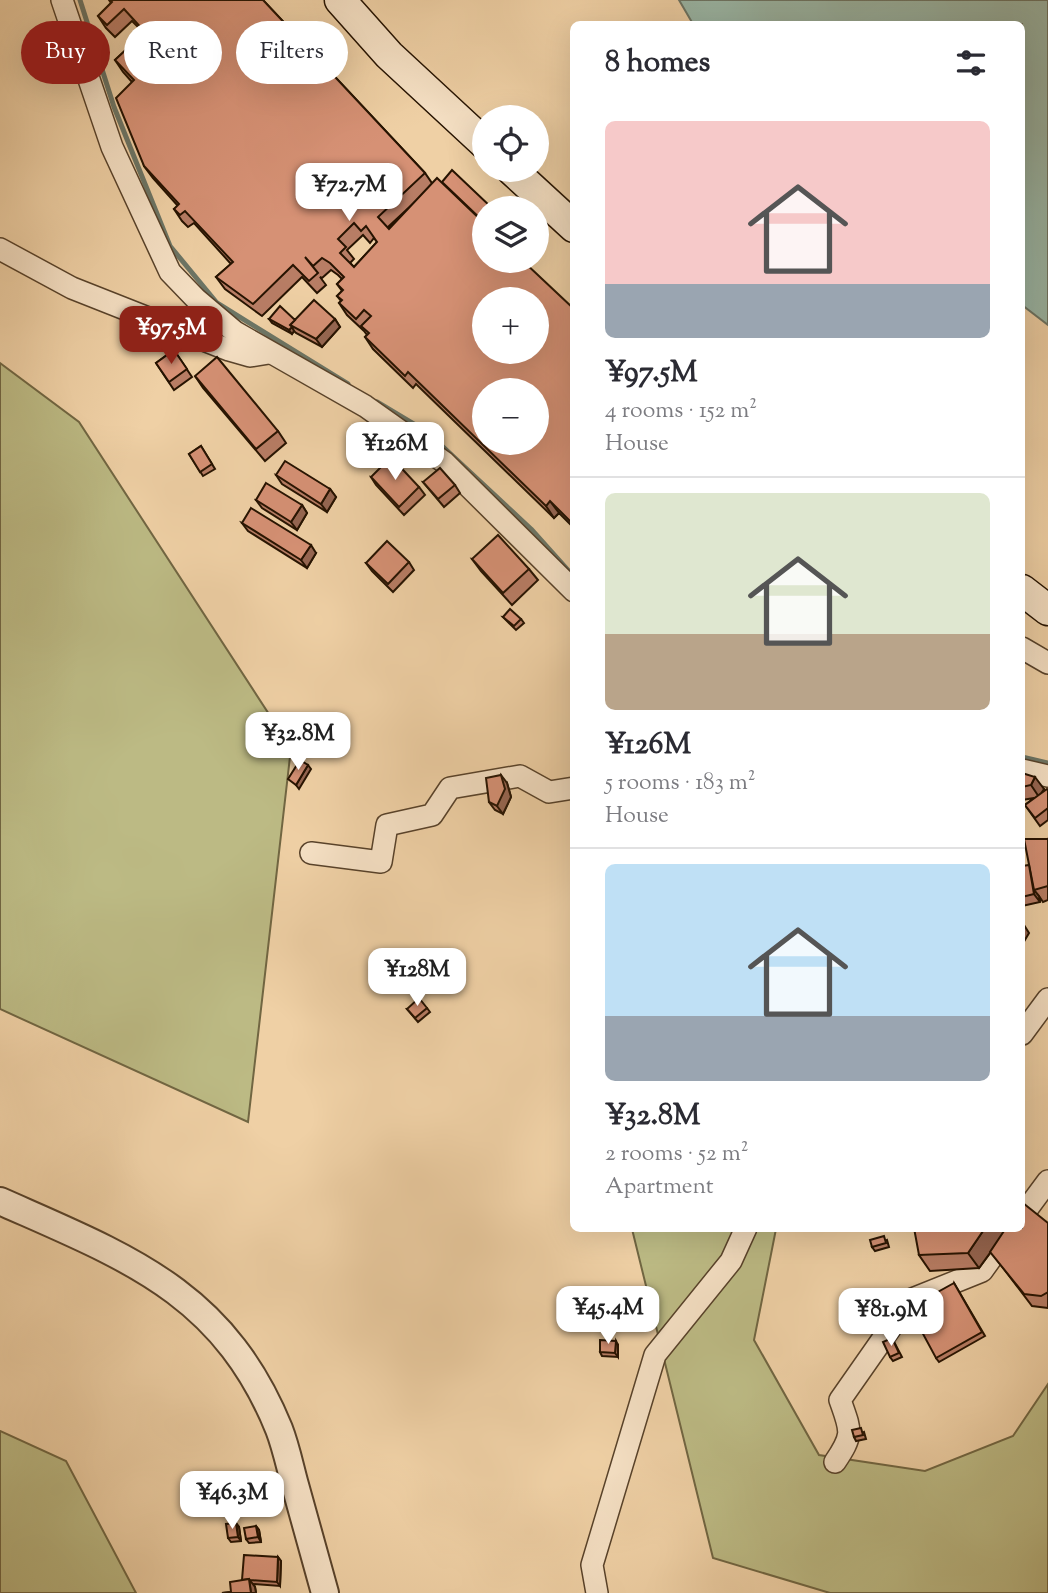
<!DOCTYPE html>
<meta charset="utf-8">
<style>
:root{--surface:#fff;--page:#f2f2f3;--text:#2b2b33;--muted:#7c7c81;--line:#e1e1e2;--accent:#8f2418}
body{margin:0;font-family:"Sorts Mill Goudy",serif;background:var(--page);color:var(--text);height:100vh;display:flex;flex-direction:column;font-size:26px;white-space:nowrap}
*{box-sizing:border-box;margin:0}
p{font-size:23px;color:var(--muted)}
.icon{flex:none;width:38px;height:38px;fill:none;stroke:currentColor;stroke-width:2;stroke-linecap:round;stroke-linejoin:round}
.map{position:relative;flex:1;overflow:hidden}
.details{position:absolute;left:570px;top:21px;width:455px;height:1211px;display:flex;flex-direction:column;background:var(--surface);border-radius:10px;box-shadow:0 7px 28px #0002}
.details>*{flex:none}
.banner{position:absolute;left:21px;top:21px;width:444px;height:63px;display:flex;gap:14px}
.tools{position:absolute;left:472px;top:105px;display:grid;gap:14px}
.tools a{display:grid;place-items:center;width:77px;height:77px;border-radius:50%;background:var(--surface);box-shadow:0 7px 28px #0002;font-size:35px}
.price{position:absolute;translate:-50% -60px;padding:0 16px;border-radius:14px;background:#fff;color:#222;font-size:23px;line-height:46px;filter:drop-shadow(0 2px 4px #0008)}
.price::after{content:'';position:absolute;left:50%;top:42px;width:21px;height:16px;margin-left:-10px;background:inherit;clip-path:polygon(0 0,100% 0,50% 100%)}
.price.active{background:var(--accent);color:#fff}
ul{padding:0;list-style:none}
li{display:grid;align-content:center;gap:14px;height:371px;padding:0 35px}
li+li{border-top:2px solid var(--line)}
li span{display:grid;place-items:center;height:217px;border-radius:10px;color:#555}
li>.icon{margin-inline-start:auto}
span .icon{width:126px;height:126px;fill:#fffc;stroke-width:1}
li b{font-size:30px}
h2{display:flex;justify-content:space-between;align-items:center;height:84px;padding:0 35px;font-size:30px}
.pill{padding:0 24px;border-radius:32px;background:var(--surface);box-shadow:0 7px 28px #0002;font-size:24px;line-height:63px}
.pill.active{background:var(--accent);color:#fff}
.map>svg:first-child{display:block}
.green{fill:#bcba84;stroke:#716642;stroke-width:2}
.water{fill:#9ab7a7;stroke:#6c7565;stroke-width:2}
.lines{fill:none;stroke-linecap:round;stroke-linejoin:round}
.stream{stroke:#6c7565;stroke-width:5}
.minor-casing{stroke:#58422a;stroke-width:24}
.tertiary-casing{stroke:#58422a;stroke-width:30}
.secondary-casing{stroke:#261301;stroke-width:33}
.minor{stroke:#f5e0c4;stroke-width:21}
.tertiary{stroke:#f5e0c4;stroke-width:26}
.secondary{stroke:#f5e0c4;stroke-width:30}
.wall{fill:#b87d65;stroke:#261301;stroke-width:2;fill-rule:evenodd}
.shaded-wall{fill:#966652;stroke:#261301;stroke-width:2}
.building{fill:#d69175;stroke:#261301;stroke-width:2;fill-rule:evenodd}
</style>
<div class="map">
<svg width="1048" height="1593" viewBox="0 0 1048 1593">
<rect width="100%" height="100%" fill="#efd0a5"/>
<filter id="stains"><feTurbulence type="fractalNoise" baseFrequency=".00286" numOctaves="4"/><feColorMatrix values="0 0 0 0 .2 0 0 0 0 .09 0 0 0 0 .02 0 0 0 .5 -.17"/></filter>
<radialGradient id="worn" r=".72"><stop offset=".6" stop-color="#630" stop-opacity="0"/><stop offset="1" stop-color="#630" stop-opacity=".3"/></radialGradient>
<!-- green -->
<g class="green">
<polygon points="0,363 79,422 291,748 248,1122 0,1009"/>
<polygon points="632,1229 776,1229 754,1340 819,1455 925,1471 1013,1436 1048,1384 1048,1593 830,1593 713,1558"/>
<polygon points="0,1431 66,1461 136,1593 0,1593"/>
</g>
<!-- water -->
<polygon class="water" points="679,0 1048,0 1048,325 1022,305 1022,24 693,24"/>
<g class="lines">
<!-- stream -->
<g class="stream">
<polyline points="80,0 114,107 170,246 217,303 348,384"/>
<polyline points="377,402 427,432 531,529 574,577"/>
<polyline points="1022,757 1048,763"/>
</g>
<defs>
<g id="minor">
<polyline points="62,0 112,147 170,272 196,299 235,332 365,406 444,462 574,591"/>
<polyline points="0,249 72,288 229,350 250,356 269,353"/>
<polyline points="1022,648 1048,663"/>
<polyline points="1022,770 1048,776"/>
<polyline points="311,853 381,862 387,825 432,815 450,788 520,776 549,792 574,788"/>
<polyline points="1022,1034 1048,999"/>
<polyline points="1022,1216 1048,1181"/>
<path d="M835,1462C854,1434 851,1431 840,1400L910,1300L982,1271L1013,1228"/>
<polyline points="597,1593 592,1565 655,1355 731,1261 746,1228"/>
</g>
<path id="tertiary" d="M0,1201C126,1257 223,1291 279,1429C286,1447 290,1467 295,1485C305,1521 315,1557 325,1593"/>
<g id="secondary">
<polyline points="340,0 389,55 485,144"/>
<polyline points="512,170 574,227"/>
<polyline points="1022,590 1048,610"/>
</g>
</defs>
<!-- minor casing -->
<use href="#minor" class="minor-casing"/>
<!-- tertiary casing -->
<use href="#tertiary" class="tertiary-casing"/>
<!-- secondary casing -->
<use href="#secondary" class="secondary-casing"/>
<!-- minor -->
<use href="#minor" class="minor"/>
<!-- tertiary -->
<use href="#tertiary" class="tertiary"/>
<!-- secondary -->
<use href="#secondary" class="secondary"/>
</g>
<!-- wall -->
<g class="wall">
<path d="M109,0H263L425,173L485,261L574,309V528L559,513L554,518L416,384L413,388L373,349L365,337L367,335L364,331L347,315L339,303L341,301L337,296L342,291L337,284L342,279L338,275L331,270L322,278L320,277L326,285L317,293L302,277L262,316L225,289L216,277L231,264L194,223L188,227L182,221L174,209L178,206L153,178L144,166L132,82L123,72L115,60L144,33L132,21L115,37L106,28L98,16L111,3ZM416,201L389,229L388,227ZM363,235L370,243L374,238L377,242L354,267L350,263L354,259L347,250Z"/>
<polygon points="269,319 335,319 340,327 322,347 296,333 294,331 292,334 272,323"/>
<polygon points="174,350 192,377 174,390 156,363"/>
<polygon points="195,376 278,431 286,443 265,461 203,388"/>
<polygon points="201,446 215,469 203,476 189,454"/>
<polygon points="276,475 330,489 336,497 327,512 282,484"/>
<polygon points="371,477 419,487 425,495 404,515 376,485"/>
<polygon points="423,482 455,485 460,493 444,507"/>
<polygon points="256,500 302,505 307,513 297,530 262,508"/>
<polygon points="242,523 316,553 307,568 248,531"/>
<polygon points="472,559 529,569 538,580 512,605 481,571"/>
<polygon points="409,562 414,570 393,592 372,571 366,563"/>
<polygon points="503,617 521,619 524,623 516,630"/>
<polygon points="1022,773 1044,789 1042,793 1048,790 1048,820 1040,826 1025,805 1034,798 1022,800"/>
<polygon points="507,783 511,797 503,814 495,810 489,802"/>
<polygon points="1048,839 1048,900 1043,902 1039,896 1040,902 1022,906 1022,866 1030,867"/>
<polygon points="427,1008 430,1012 418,1022 407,1009"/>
<polygon points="1048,1223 1048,1308 1032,1306 991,1252 979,1268 930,1271 919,1255"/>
<polygon points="887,1240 889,1247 875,1251 872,1247"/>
<polygon points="954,1283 985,1336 939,1362 936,1358"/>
<polygon points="892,1338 902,1357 893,1361 890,1357"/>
<polygon points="618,1345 618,1357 602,1356 600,1352"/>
<polygon points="864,1432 866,1439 856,1441 854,1437"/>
<polygon points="236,1523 239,1527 241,1541 231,1542 228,1538"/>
<polygon points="256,1526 259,1530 261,1542 249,1543 246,1539"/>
<polygon points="278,1557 281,1561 280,1586 253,1584 255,1587 256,1593 222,1593 231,1592 242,1580"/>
</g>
<!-- shaded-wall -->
<g class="shaded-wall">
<polygon points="335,319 340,327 322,347 316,339"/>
<polygon points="292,327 294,331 292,334 289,330"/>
<polygon points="330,489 336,497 327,512 321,504"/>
<polygon points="550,501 559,513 554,518 546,506"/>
<polygon points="302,505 307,513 297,530 291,522"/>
<polygon points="311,545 316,553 307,568 301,560"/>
<polygon points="308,765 311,769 299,789 296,785"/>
<polygon points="501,775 507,783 511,797 503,814 497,806"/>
<polygon points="1035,777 1044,789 1039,797 1031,785"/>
<polygon points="1029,865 1034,890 1039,896 1040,902 1034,894"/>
<polygon points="1024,925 1029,933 1022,945 1022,928"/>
<polygon points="985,1228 1008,1228 979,1268 968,1253"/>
<polygon points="616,1341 618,1345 618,1357 615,1353"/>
<polygon points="236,1523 239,1527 241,1541 238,1537"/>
<polygon points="256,1526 259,1530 261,1542 258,1537"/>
<polygon points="278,1557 281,1561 280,1586 277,1582"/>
<polygon points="249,1579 255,1587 256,1593 251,1593"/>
</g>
<!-- building -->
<g class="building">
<path d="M110,0H263L425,173L378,217L389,229L437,178L485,224V261H523L574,309V525L550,501L546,506L408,372L405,376L365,337L369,333L361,326L371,316L364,310L356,319L339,303L342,300L337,296L343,290L337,284L344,277L330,263L322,258L313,266L305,257L318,273L309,281L293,265L253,304L216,277L233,262L185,211L180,215L174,209L179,204L144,166L116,98L134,80L115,60L145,32L124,9L107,25L98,16L112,2ZM354,223L361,231L366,226L377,242L354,267L340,253L346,247L338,239ZM485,299H537V352H485ZM485,390H537V443H485Z"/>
<polygon points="452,170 492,208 485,208 485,223 442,182"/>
<polygon points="314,300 335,319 316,339 290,325"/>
<polygon points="280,306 295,320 290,325 292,327 289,330 269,319"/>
<polygon points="174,350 187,369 169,382 156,363"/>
<polygon points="217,357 278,431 256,449 195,376"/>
<polygon points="201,446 212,464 200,472 189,454"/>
<polygon points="391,457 419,487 399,507 371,477"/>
<polygon points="285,461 330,489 321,504 276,475"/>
<polygon points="440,468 455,485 438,499 423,482"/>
<polygon points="266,483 302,505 291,522 256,500"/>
<polygon points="251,508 311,545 301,560 242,523"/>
<polygon points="498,535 529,569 503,593 472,559"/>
<polygon points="387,541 409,562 388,584 366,563"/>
<polygon points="510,609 521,619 514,626 503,617"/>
<polygon points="300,760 308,765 296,785 288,779"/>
<polygon points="1022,773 1035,777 1031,785 1022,787"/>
<polygon points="501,775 505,789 497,806 489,802 486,778"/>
<polygon points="1047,789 1048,790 1048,808 1035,818 1025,805"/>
<polygon points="1024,839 1048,839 1048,886 1034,890"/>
<polygon points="1029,865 1034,894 1022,897 1022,866"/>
<polygon points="419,998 427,1008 415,1018 407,1009"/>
<polygon points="1023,1203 1048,1223 1048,1292 1041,1296 1024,1294 990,1252 1006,1228 1022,1228 1022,1205"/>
<polygon points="914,1228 985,1228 968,1253 919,1255"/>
<polygon points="884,1236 886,1243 872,1247 870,1240"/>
<polygon points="954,1283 982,1332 936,1358 909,1308"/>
<polygon points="892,1338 899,1353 890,1357 883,1342"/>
<polygon points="600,1340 616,1341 615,1353 600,1352"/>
<polygon points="861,1428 863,1435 854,1437 852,1430"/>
<polygon points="236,1523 238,1537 228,1538 226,1524"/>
<polygon points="256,1526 258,1537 246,1539 244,1528"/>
<polygon points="244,1555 278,1557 277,1582 250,1580 249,1579 242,1580"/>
<polygon points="249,1579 251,1593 222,1593 231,1592 230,1582"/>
</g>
<rect width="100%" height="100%" filter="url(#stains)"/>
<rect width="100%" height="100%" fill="url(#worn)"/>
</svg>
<div class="tools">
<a><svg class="icon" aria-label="locate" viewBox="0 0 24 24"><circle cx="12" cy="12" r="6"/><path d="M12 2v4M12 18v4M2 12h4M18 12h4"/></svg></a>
<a><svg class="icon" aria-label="layers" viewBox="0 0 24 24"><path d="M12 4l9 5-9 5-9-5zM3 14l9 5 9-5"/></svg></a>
<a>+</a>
<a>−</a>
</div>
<b class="price" style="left:349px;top:223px">¥72.7M</b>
<b class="price active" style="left:171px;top:366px">¥97.5M</b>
<b class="price" style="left:395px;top:482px">¥126M</b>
<b class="price" style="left:298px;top:772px">¥32.8M</b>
<b class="price" style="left:417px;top:1008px">¥128M</b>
<b class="price" style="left:608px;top:1346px">¥45.4M</b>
<b class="price" style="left:891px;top:1348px">¥81.9M</b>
<b class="price" style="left:232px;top:1531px">¥46.3M</b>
<div class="banner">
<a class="pill active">Buy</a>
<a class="pill">Rent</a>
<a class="pill">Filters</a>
</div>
<section class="details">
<h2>8 homes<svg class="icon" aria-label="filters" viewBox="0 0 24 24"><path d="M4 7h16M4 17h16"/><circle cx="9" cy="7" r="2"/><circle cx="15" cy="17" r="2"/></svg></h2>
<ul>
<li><span style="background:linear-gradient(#f6c9c9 75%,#9aa5b1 0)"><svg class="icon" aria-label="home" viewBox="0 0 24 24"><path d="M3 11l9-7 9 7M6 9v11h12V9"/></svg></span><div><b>¥97.5M</b><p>4 rooms · 152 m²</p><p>House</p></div></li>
<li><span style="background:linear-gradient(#dfe7d0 65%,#b9a48a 0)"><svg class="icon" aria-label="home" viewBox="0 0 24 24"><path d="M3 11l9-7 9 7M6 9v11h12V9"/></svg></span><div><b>¥126M</b><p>5 rooms · 183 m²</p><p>House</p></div></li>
<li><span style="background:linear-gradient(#bfe0f5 70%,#9aa5b1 0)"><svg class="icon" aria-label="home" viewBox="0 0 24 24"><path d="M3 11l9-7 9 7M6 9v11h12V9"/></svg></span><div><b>¥32.8M</b><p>2 rooms · 52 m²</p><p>Apartment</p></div></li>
</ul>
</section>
</div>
